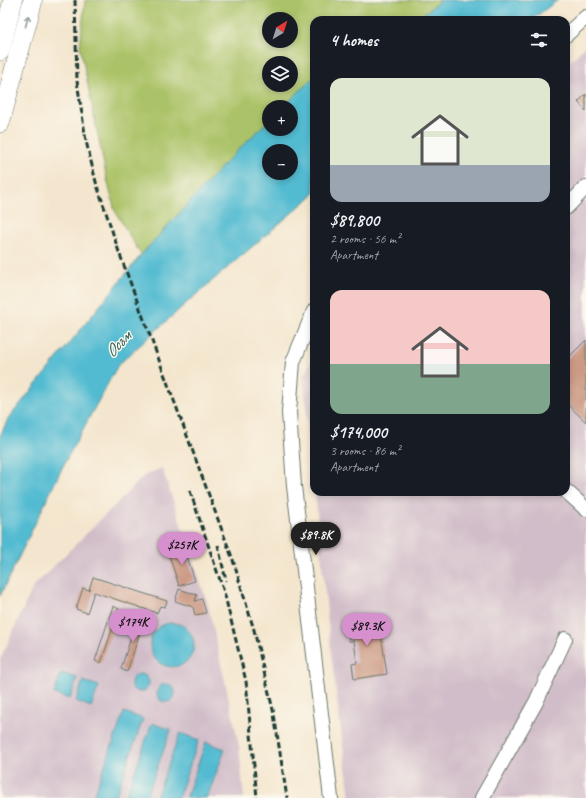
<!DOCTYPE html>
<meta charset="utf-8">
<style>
:root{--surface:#171b24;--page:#20242c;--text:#f1f3f6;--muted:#9ea1a6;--accent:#d690ce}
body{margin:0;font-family:Caveat,sans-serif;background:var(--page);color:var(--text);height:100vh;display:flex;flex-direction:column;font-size:15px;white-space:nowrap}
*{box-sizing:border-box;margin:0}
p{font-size:13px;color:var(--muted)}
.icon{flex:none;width:22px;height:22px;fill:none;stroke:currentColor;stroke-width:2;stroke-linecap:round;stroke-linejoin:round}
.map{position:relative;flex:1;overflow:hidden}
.panel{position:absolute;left:310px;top:16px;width:260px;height:480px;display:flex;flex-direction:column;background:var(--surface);border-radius:12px;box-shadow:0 2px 6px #0003}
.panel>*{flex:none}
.needle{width:26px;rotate:38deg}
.buttons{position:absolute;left:262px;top:12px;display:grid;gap:8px}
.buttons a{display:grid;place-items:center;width:36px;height:36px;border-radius:50%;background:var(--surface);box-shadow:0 2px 6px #0003;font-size:20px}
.price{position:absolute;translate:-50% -34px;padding:0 9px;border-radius:14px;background:var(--accent);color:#111;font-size:13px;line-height:26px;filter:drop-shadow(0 1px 2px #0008)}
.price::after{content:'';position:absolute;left:50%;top:24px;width:12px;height:9px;margin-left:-6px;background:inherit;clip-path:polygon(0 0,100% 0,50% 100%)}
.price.on{background:#222;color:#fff}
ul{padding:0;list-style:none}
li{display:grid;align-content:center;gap:8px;height:212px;padding:0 20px}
li span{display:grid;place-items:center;height:124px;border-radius:12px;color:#555}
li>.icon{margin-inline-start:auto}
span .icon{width:72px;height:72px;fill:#fffc;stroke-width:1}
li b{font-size:17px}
h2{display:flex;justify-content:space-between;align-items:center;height:48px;padding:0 20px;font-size:17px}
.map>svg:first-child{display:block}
.industrial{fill:#d1bdc9;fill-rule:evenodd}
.green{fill:#abc368;stroke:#65804e;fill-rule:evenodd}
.water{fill:#53bbd1;stroke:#397c82;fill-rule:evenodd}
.building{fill:#cc9b86}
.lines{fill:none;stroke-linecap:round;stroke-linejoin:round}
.minor-casing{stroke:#6a786a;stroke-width:16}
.secondary-casing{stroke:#6a786a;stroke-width:20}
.minor{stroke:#fff;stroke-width:14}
.secondary{stroke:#fff;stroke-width:19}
.rail{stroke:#1f3d34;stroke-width:3;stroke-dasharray:6 3;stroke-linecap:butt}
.oneway{stroke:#8f9e9a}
.labels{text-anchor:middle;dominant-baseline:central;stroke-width:3;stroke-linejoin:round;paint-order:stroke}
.water-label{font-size:17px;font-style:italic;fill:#2c5c5b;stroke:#fbf7ec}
</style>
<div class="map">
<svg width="586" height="798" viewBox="0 0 586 798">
<rect width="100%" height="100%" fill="#fbf7ec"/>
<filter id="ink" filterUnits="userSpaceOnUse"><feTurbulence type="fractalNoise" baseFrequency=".025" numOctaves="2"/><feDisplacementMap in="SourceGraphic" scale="8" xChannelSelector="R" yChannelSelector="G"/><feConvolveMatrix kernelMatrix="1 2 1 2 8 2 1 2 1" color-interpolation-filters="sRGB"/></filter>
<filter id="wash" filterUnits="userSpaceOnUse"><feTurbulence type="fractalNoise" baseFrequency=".012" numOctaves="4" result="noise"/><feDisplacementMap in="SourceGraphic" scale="16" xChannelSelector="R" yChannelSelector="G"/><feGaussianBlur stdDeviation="0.9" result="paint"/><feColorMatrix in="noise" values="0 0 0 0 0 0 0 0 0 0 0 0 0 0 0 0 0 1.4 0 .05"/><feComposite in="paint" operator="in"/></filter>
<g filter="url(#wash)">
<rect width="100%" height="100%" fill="#f4e6ce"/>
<!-- industrial -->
<g class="industrial">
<polygon points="586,45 586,798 350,798 331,653 315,492 566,492 566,66"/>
<polygon points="314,357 314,484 303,376"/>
<path d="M162,468L208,605L239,745L244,798H207L225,749L206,742L186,798H178L199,740L180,733L156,798H146L171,730L152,723L125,798H115L143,719L124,712L93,798H0V660L33,587L145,475ZM113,607L119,609L101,663L95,661ZM139,615L144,617L127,671L121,669ZM173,623L180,624L185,627L190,631L193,636L194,643V649L193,655L179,667L172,668L165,667L159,664L154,659L151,653L149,647Z"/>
</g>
<!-- green -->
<path class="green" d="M85,0H441L416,20H314V77L283,107H269V120L229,159L141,255L115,211L106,175L80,46ZM269,19H291V41H269ZM269,63H291V85H269Z"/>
<!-- water -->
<g class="water">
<polygon points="441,0 558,0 531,20 416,20"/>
<path d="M314,77V194L191,299L118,365L65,462L0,596V436L8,419L141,255L229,159L269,120V129H291V107H283ZM269,151H291V173H269Z"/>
<circle cx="172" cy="645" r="22"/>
<polygon points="61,673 77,678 70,699 54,694"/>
<circle cx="140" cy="683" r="9"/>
<polygon points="83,681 99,686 91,707 76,701"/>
<circle cx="166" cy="693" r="9"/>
<polygon points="124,712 143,719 115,798 93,798"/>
<polygon points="152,723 171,730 146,798 125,798"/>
<polygon points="180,733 199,740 178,798 156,798"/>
<polygon points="206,742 225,749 207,798 186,798"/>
</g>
<g id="blocks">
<!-- building -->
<g class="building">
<polygon points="586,94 586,111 578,102"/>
<polygon points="586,340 586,422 566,403 566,360"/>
<polygon points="184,547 195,581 179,586 168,552"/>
<polygon points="93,577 167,601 165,607 160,606 157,613 94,592 87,613 76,609 83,588 89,590"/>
<polygon points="179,589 197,595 195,601 202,599 206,613 195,615 193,607 175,601"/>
<polygon points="113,606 119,609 101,663 95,661"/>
<polygon points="138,615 145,617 127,672 121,669"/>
<polygon points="378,616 387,674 354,679 352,664 357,663 354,641 349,641 346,621"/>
</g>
</g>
</g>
<g filter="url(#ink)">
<use href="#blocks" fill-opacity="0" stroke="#6a786a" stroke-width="1"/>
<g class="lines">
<defs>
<g id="minor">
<polyline points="566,35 586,17"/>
<polyline points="566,208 586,187"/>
<polyline points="314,311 293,362 289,412 294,486 331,798"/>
<polyline points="566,491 586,509"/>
<polyline points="482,798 536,702 565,639"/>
</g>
<g id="secondary">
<polyline points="0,51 13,0"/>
<polyline points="0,123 33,0"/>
</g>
</defs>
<!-- minor casing -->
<use href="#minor" class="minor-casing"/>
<!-- secondary casing -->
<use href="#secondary" class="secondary-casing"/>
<!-- minor -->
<use href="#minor" class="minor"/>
<!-- secondary -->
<use href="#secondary" class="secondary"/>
<!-- rail -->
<g class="rail">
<polyline points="75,0 77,81 86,141 96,182 119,252 233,560 254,630 274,714 287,798"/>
<polyline points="190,491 224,592 246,681 257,798"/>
<polyline points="218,545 226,581"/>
</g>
</g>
<!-- one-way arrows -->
<defs><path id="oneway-shaft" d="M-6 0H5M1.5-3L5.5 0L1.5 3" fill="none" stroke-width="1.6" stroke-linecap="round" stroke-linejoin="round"/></defs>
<use class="oneway" href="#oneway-shaft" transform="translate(27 21) rotate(-75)"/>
</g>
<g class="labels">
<!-- water labels -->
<g class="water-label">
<text transform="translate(118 344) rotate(-46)">Осъм</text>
</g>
</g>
</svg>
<div class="buttons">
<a><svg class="needle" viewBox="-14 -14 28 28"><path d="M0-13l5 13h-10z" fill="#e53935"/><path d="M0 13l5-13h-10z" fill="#9ea1a6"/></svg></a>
<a><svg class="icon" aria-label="layers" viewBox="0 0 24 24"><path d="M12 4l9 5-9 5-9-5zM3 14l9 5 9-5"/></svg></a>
<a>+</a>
<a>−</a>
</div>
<b class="price on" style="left:316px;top:556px">$89.8K</b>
<b class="price" style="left:182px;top:566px">$257K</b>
<b class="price" style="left:133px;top:643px">$174K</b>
<b class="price" style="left:367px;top:647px">$89.3K</b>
<section class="panel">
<h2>4 homes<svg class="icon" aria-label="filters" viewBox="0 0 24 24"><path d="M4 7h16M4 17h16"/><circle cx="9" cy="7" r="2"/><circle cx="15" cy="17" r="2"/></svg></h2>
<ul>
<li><span style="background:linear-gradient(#dfe7d0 70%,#9aa5b1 0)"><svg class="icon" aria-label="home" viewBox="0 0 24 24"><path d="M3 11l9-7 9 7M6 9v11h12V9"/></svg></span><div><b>$89,800</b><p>2 rooms · 56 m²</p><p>Apartment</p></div></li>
<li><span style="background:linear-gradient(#f6c9c9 60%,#7fa58c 0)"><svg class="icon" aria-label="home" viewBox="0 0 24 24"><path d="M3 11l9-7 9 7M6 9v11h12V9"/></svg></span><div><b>$174,000</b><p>3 rooms · 86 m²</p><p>Apartment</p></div></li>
</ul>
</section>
</div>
